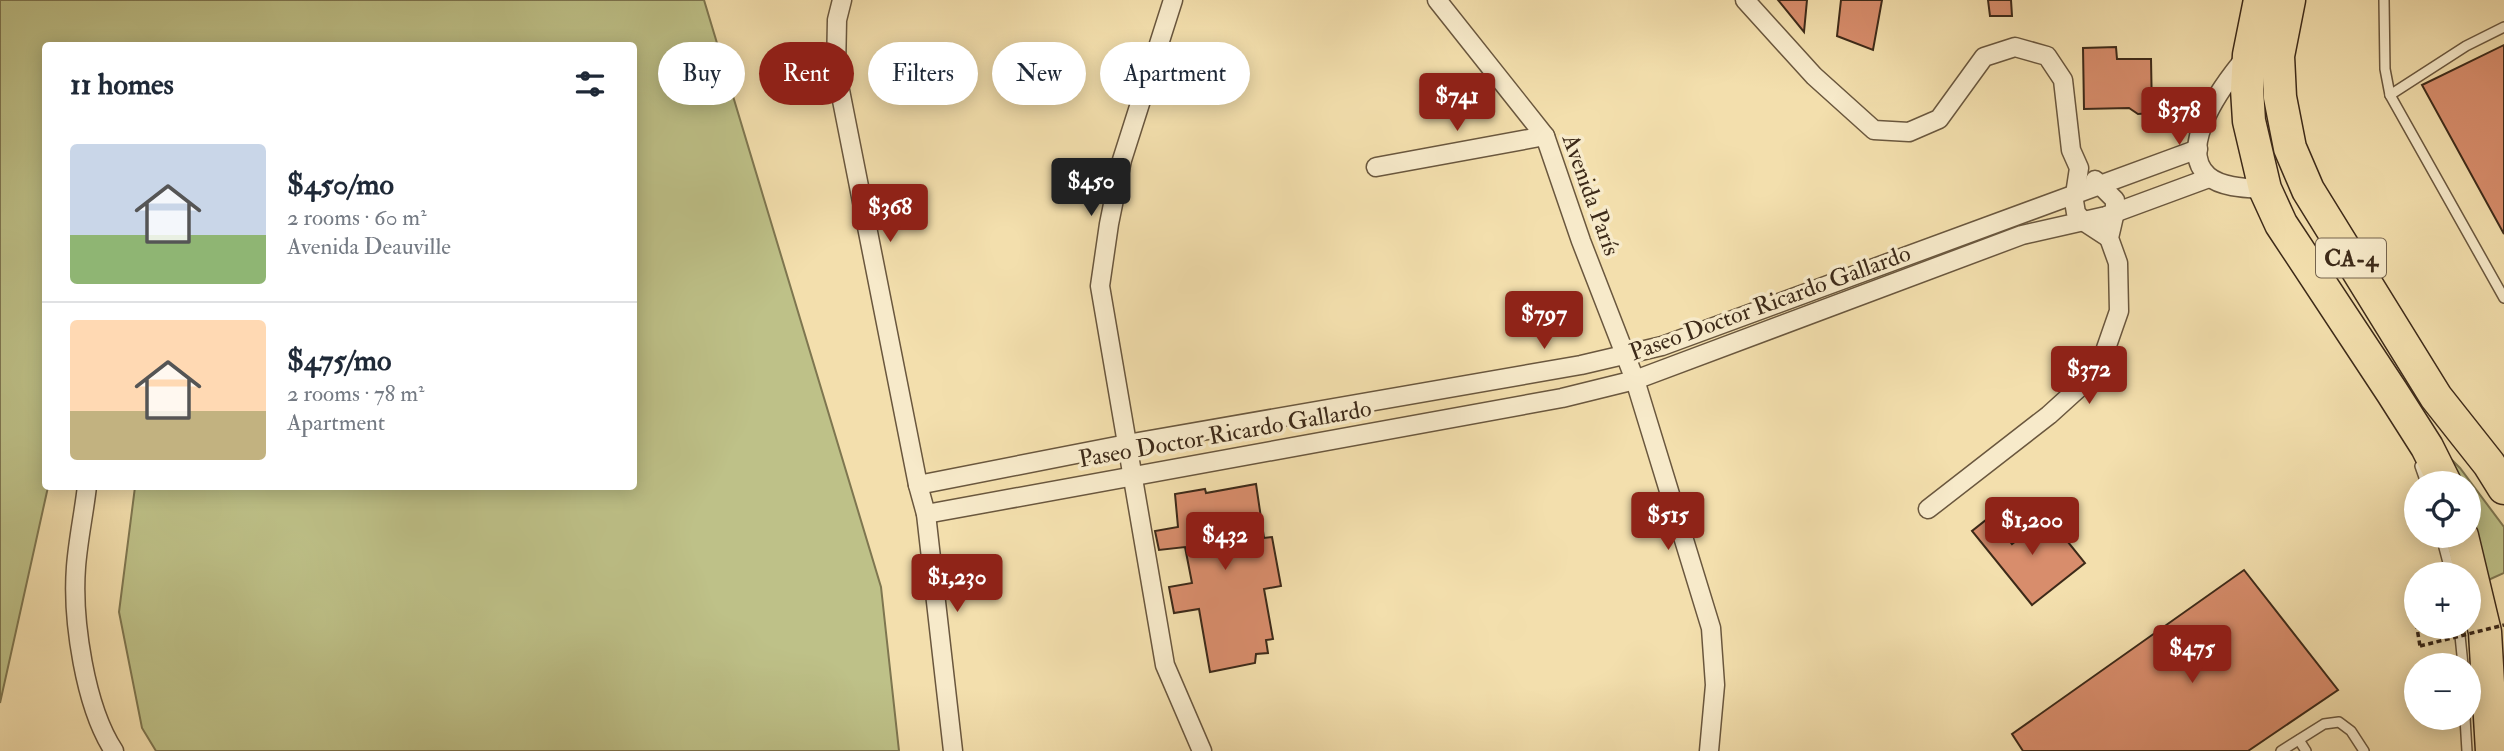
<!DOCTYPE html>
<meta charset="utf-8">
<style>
:root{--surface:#fff;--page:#f6f6f7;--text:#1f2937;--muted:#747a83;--line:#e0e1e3;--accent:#8f2418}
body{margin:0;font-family:"IM FELL Double Pica",serif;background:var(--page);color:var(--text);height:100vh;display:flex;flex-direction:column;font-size:26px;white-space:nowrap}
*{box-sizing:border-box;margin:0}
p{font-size:23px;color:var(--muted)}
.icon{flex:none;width:38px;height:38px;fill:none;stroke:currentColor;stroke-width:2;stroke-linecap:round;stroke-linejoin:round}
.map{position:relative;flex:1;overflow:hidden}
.panel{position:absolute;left:42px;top:42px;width:595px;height:448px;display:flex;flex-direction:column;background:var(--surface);border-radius:7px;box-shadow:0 4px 18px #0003}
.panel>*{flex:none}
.hud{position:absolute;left:658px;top:42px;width:665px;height:63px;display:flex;gap:14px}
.controls{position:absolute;left:2404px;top:471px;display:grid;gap:14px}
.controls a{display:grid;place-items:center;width:77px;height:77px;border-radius:50%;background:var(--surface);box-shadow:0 4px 18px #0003;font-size:35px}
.price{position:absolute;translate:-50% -60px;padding:0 16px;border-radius:7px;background:var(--accent);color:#fff;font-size:23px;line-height:46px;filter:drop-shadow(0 2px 4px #0008)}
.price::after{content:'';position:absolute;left:50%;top:42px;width:21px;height:16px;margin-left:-10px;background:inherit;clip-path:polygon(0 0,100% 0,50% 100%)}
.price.on{background:#222;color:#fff}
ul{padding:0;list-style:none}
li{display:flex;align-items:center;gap:21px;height:175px;padding:0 28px}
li+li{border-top:2px solid var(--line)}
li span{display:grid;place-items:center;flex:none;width:196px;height:140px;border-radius:7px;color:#555}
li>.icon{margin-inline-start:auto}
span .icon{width:84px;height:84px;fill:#fffc;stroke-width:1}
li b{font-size:30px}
h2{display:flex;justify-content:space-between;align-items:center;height:84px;padding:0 28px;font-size:30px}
.pill{padding:0 24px;border-radius:32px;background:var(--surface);box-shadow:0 4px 18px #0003;font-size:24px;line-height:63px}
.pill.on{background:var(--accent);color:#fff}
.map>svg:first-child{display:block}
.green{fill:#bec188;stroke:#7e7650;stroke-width:2}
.building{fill:#d88d6c;stroke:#3d2a19;stroke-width:2}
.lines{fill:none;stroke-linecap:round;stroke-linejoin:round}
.lane-casing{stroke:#6a573e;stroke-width:12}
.street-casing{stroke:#6a573e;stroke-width:21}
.highway-casing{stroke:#3d2a19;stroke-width:35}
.path{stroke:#3d2a19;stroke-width:3.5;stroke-dasharray:5 3.5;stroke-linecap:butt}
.lane{stroke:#f7eaca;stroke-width:9}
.street{stroke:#f7eaca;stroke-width:18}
.highway{stroke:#f3dfad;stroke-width:32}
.path-bridge{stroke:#3d2a19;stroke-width:3.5;stroke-dasharray:5 3.5;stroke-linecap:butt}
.labels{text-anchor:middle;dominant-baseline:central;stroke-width:7;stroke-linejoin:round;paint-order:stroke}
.shield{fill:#f7eaca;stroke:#75644e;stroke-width:2}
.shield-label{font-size:23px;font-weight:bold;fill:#3d2a19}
.street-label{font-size:24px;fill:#3d2a19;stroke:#f7eaca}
</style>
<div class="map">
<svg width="2504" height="751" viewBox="0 0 2504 751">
<rect width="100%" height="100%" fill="#f3dfad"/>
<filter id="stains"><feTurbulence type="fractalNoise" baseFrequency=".00286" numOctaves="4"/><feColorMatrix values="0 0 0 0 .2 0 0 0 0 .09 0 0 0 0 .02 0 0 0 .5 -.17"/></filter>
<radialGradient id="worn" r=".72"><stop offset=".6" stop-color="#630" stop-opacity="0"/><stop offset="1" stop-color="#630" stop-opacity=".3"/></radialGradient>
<!-- green -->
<g class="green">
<polygon points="0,0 704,0 881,587 899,751 156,751 142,728 119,612 135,487 634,486 634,46 46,46 46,486 48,487 0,703"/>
<polygon points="2443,451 2460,468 2504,527 2504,573 2486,581 2469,513 2469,483 2457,483"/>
</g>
<!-- building -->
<g class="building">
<polygon points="1778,0 1807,0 1804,32"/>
<polygon points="1841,0 1882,0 1873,50 1837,36"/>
<polygon points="1988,0 2011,0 2012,16 1990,16"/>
<polygon points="2504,45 2504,234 2422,85"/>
<polygon points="2116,47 2117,59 2151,59 2152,113 2138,114 2129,108 2084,109 2083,48"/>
<polygon points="1256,484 1264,538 1272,537 1281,586 1264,589 1273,639 1266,640 1268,653 1256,654 1255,663 1210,672 1199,609 1174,613 1169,587 1192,583 1185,547 1159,550 1155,531 1178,527 1175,494 1205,489 1206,493"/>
<polygon points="1991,516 2012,544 2047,516 2085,563 2032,605 1972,531"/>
<polygon points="2244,570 2338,690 2248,751 2023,751 2012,734"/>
</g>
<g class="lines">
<defs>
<g id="lane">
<polyline points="2384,0 2385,69 2390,95 2504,298"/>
<polyline points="2390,95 2466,46 2504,27"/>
<polyline points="2420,466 2426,483"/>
<polyline points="2441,536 2451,574"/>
<polyline points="2459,626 2463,665"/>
<polyline points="2465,718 2467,751"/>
<polyline points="2299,740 2306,751"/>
<polyline points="2281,751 2324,724 2339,722 2351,731 2364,751"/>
</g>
<g id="street">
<polyline points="842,0 837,20 836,70 918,485 926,514 953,751"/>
<polyline points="1173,0 1122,160 1109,224 1100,286 1165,665 1202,751"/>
<polyline points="1437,0 1545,136 1581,241 1635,380 1711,628 1715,685 1709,751"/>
<polyline points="1745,0 1814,76 1874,130 1909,132 1939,119 1984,57 2015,47 2047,56 2063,80 2071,150 2079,168 2074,201 2076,213 2083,221 2109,238"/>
<path d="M2246,57C2226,81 2175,147 2208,176C2222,188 2248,188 2265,189"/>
<polyline points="1376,167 1545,136"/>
<polyline points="918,485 1127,444 1581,365 1662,346 2198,149"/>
<path d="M87,486C84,513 78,540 76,567C72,620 85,707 114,751"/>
<polyline points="1928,509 2049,415 2081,386 2103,357 2119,311 2118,263 2109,238 2115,212 2115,200 2095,180"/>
<polyline points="926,514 1562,398 1635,380 2022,235 2106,216 2209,178"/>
</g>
<g id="highway">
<polyline points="2260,0 2249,55 2247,89 2249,121 2265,189 2281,224 2392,392 2427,447 2445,483"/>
<polyline points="2289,0 2278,56 2280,97 2290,148 2308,190 2436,397 2489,464 2504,488"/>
<polyline points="2462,536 2485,632 2492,751"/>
</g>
</defs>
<!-- lane casing -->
<use href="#lane" class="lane-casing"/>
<!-- street casing -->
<use href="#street" class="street-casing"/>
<!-- highway casing -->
<use href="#highway" class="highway-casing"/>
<!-- path -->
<polyline class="path" points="2417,609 2414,610 2420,646"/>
<!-- lane -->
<use href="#lane" class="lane"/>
<!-- street -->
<use href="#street" class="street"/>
<!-- highway -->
<use href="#highway" class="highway"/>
<!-- path-bridge -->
<polyline class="path-bridge" points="2420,646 2504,625"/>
</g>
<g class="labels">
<!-- shield labels -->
<rect class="shield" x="2316" y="238.5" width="70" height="39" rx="5"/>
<g class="shield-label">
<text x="2351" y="258">CA-4</text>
</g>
<!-- street labels -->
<g class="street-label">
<text transform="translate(1591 195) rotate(70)">Avenida París</text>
<text transform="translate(1770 303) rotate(-20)">Paseo Doctor Ricardo Gallardo</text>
<text transform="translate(1225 434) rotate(-10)">Paseo Doctor Ricardo Gallardo</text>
</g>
</g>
<rect width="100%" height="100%" filter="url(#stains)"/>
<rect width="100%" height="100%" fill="url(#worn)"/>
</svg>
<div class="controls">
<a><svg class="icon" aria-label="locate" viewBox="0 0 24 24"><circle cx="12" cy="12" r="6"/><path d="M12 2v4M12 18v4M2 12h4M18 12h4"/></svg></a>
<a>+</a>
<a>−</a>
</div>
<b class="price" style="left:1457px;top:133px">$741</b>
<b class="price" style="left:2179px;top:147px">$378</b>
<b class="price on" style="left:1091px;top:218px">$450</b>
<b class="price" style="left:890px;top:244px">$368</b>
<b class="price" style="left:1544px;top:351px">$797</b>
<b class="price" style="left:2089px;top:406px">$372</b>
<b class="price" style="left:1668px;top:552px">$515</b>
<b class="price" style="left:2032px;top:557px">$1,200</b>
<b class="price" style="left:1225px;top:572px">$432</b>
<b class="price" style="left:957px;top:614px">$1,230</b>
<b class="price" style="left:2192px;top:685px">$475</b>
<div class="hud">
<a class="pill">Buy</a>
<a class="pill on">Rent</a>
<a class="pill">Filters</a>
<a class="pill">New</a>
<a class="pill">Apartment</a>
</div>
<section class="panel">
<h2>11 homes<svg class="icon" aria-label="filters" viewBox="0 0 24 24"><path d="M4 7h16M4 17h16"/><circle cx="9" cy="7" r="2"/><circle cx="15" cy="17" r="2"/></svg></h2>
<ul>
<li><span style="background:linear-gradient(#c9d6e8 65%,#8fb573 0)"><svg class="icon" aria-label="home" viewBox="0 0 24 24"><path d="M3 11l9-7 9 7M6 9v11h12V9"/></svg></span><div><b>$450/mo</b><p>2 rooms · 60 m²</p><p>Avenida Deauville</p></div></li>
<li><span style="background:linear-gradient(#ffd9b3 65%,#c2b280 0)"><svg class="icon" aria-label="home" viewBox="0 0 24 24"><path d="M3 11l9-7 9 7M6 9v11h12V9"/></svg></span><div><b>$475/mo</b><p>2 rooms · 78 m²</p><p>Apartment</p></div></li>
</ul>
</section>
</div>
